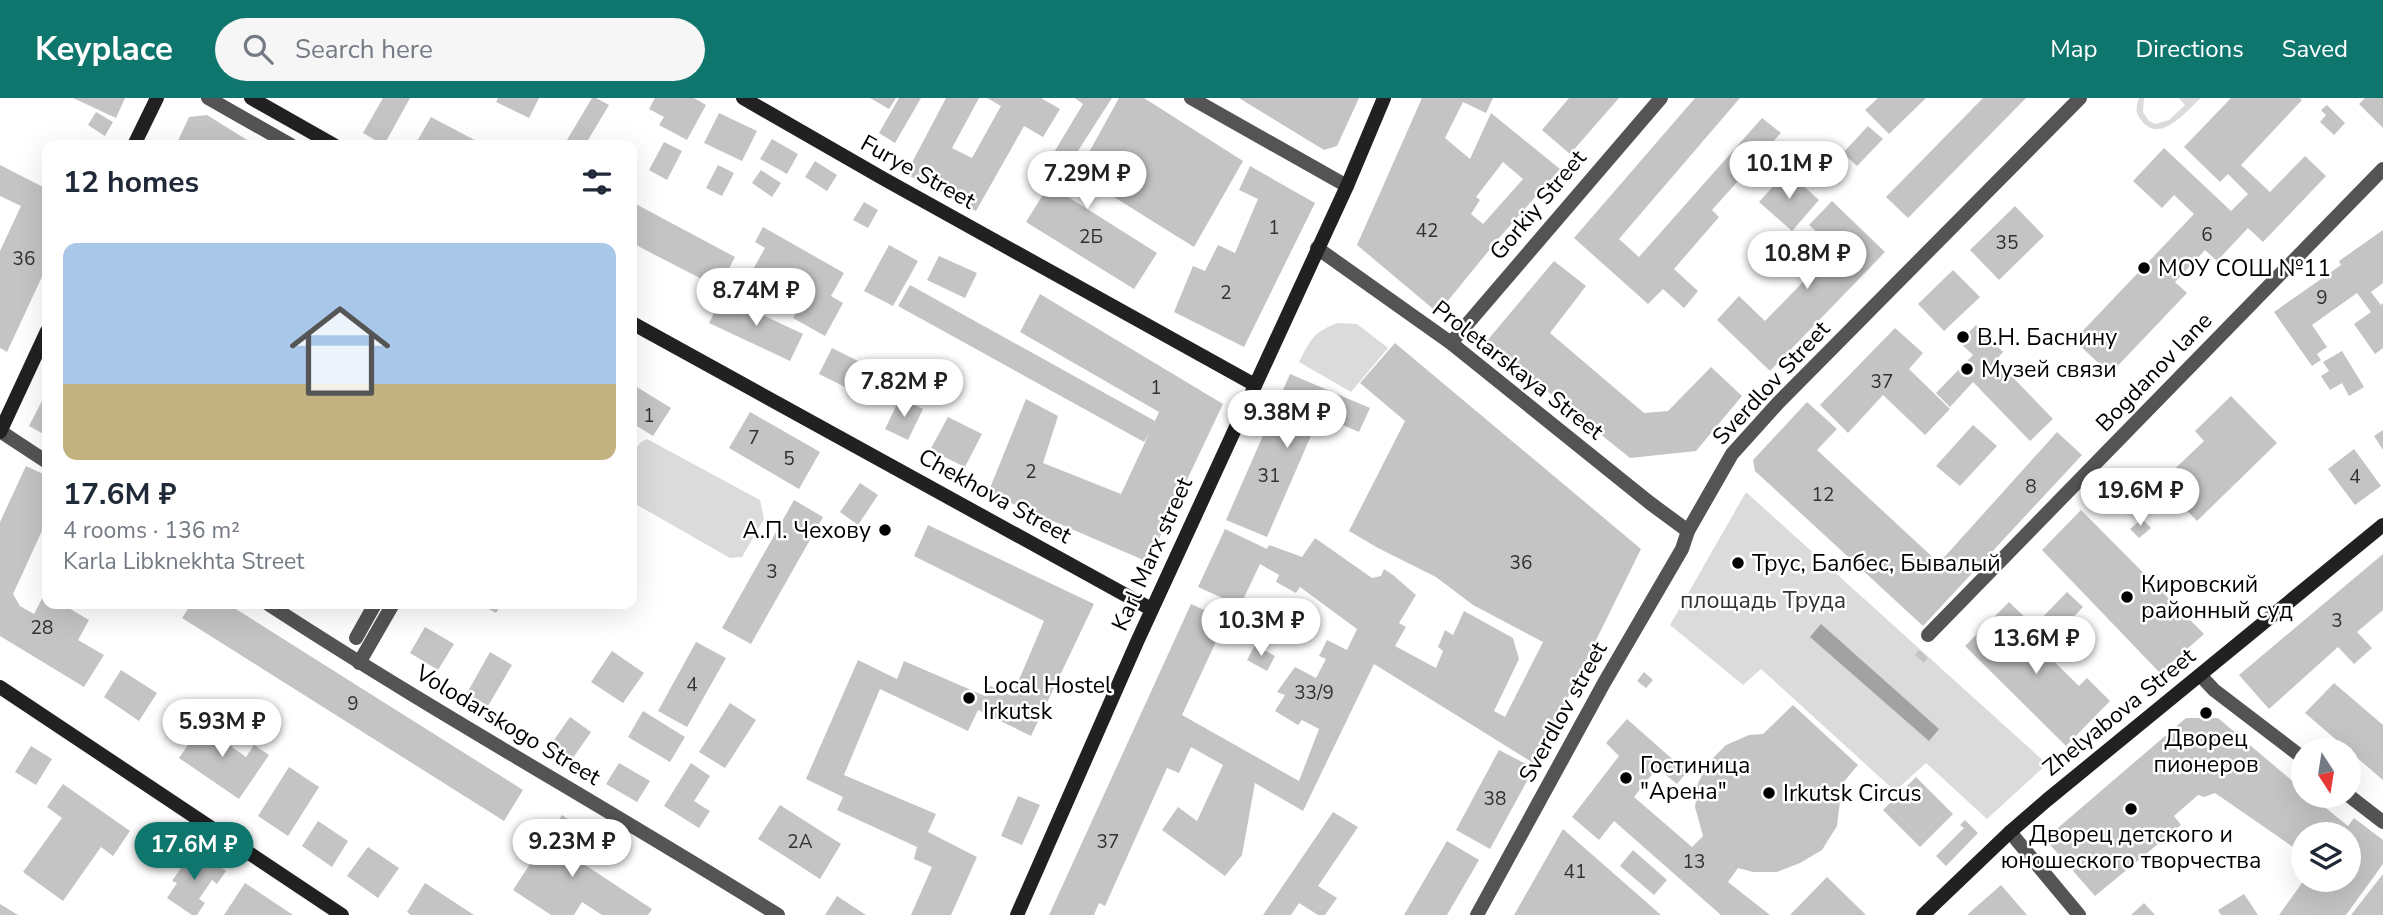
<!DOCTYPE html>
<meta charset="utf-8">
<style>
:root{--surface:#fff;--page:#f6f6f7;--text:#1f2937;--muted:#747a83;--accent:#0f766e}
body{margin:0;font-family:"Nunito Sans",sans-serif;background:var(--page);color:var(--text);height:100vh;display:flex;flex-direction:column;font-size:26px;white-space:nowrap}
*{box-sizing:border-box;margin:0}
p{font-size:23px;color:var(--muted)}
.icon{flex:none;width:38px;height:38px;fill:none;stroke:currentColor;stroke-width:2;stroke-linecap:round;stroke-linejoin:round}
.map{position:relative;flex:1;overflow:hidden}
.drawer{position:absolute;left:42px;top:42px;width:595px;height:469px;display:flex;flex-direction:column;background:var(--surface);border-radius:14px;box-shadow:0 7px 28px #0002}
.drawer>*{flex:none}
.needle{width:46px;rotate:168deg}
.fabs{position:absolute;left:2291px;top:640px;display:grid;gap:14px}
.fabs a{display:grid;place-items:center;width:70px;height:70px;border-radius:50%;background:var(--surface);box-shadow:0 7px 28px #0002;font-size:35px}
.price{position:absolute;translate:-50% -60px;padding:0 16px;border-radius:24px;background:#fff;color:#222;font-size:23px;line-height:46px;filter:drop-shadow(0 2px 4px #0008)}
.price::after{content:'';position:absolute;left:50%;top:42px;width:21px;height:16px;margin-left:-10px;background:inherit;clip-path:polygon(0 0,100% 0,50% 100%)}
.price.on{background:var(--accent);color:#fff}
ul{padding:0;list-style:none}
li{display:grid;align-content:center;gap:14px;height:371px;padding:0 21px}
li span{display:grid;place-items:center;height:217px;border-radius:14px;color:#555}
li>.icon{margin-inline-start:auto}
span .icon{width:126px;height:126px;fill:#fffc;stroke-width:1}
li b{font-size:30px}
h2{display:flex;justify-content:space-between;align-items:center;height:84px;padding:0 21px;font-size:30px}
header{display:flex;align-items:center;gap:42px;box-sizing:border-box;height:98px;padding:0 35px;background:var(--accent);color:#fff}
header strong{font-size:33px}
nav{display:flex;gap:38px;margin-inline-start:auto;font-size:24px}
.search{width:490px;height:63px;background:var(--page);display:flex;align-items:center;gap:18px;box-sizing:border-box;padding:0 24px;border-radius:38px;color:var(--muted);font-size:26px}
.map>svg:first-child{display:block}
.green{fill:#dbdbdb}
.water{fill:#a2a2a2}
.building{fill:#c4c4c4;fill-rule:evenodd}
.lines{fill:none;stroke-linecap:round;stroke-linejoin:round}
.street{stroke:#545454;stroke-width:14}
.secondary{stroke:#212121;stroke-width:14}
.poi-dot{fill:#000;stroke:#fff;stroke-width:2.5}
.labels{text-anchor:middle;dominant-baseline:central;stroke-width:5;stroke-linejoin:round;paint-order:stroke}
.number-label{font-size:19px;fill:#313131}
.street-label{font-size:23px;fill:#000;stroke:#fff}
.poi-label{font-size:23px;fill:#000;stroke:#fff;text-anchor:start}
.park-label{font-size:23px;fill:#323232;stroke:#fff}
</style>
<header>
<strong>Keyplace</strong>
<div class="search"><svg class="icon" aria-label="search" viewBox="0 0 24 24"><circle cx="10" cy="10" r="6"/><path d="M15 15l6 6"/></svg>Search here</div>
<nav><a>Map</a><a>Directions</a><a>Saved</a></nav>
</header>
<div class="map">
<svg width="2383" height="817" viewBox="0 0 2383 817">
<rect width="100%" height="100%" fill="#fff"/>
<!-- green -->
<g class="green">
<path d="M2139,0H2144L2143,14L2149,23L2155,26L2169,22L2185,7L2179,0H2201C2185,14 2160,47 2141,22C2135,15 2136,8 2139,0Z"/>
<path d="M1337,225L1357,226L1388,250L1351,294L1299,264C1310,243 1313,234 1337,225Z"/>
<path d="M647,341L760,402L764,421L742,459L730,460L632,404C632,383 624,350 647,341Z"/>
<polygon points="1746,394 2047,666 1987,721 1926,665 1895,693 1761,571 1743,587 1670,527"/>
</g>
<!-- water -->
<polygon class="water" points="1821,526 1939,631 1929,643 1810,539"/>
<!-- building -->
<g class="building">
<polygon points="73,0 125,0 116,20"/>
<polygon points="383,0 410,0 384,47 363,35"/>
<polygon points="498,0 539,0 529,20 496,4"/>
<polygon points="592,0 596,0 609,7 585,47 575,47 567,42"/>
<polygon points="655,0 694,0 706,7 687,42 659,27 664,19 649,11"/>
<polygon points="870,0 896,0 889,11"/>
<polygon points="899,0 921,0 895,45 879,35"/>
<polygon points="946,0 979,0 952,50 972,60 1001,8 987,0 1041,0 1060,11 1043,39 1024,28 976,113 906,76"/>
<polygon points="1075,0 1112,0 1054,90 1157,155 1134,191 1026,124 1049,87 1038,81 1083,6"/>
<polygon points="1119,0 1144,0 1243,63 1194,149 1077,76"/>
<polygon points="1239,0 1359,0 1337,48 1324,52"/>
<path d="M1422,0H1493L1486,15L1463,4L1445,40L1470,61L1491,15L1560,71L1499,140L1438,215L1357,147ZM1503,64L1523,81L1483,126L1471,116L1480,102L1476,99Z"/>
<polygon points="1569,0 1619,0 1570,56 1542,32"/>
<polygon points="1695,0 1740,0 1619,141 1639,159 1762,20 1781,35 1712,112 1719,119 1674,171 1698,193 1684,210 1663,191 1648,206 1574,140"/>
<polygon points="1878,0 1926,0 1889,36 1865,12"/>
<polygon points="1983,0 2026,0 1908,120 1886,99"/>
<polygon points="2231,0 2300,0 2302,2 2241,67 2270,94 2305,58 2326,78 2263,144 2248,130 2217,163 2205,152 2175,184 2187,195 2110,276 2074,242 2194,116 2174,97 2162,110 2133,83 2164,50 2231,113 2248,96 2228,76 2220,84 2184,49"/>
<polygon points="2365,0 2383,0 2383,30 2359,6"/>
<polygon points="2327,7 2345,25 2334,37 2320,24 2326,17 2321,12"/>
<polygon points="96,14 113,24 105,38 88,27"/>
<polygon points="719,15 757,33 742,63 704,45"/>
<polygon points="207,17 255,47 176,47 189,19"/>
<polygon points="431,19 484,47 416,45"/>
<polygon points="1868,28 1883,41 1857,68 1843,55"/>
<polygon points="772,41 798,56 787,76 760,61"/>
<polygon points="664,44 682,53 667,82 649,72"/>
<polygon points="1822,46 1835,57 1822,73 1809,61"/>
<polygon points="815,63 837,77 827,93 805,79"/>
<polygon points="0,67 47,91 47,168 7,254 0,250 0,153 21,108 0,98"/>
<polygon points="718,67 734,75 722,98 706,90"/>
<polygon points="1250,68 1315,105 1244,249 1174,214 1193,168 1205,173 1218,147 1235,155 1258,101 1239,92"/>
<polygon points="761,72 781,85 772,99 752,85"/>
<polygon points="1787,73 1819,102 1792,133 1759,104"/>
<polygon points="1832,103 1885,154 1770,273 1717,222 1739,198 1765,223 1835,151 1809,127"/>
<polygon points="632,104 735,159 719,190 632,145"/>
<polygon points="864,104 878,112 868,130 853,122"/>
<polygon points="2015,108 2044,138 1999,182 1970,152"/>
<polygon points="763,129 844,175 831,198 843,205 825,238 793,220 803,202 752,173 765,150 755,144"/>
<polygon points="2383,132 2383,185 2371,194 2381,207 2383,205 2383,250 2375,256 2354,226 2371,214 2357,195 2312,227 2327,249 2317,256 2321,262 2312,268 2274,214 2341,167 2339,163"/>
<polygon points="889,147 918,163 893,208 864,193"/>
<polygon points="939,158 977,175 965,200 927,182"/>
<polygon points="1554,163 1586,188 1550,235 1644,315 1668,313 1711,269 1742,298 1696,353 1630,360 1486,244"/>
<polygon points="1953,172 1980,199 1944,233 1918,206"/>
<polygon points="910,187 1155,323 1159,314 1020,234 1040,196 1223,306 1148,464 988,395 1026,301 1058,318 1043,365 1121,396 1149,336 1144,344 898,208"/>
<polygon points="722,198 803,236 790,263 709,225"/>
<polygon points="1976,227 2003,254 1996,262 2053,321 2030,343 1973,284 1950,309 1936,295 1973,257 1959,244"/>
<polygon points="1895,230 1923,255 1909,271 1950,311 1925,337 1883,297 1848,335 1820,307"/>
<polygon points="1395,245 1641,451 1535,666 1374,566 1303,713 1255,685 1242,757 1225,778 1162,732 1178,709 1197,723 1223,667 1191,649 1179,675 1167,670 1105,808 1099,805 1094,817 1049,817 1191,506 1226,522 1182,617 1299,683 1319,631 1302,622 1298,627 1275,613 1285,597 1277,594 1295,569 1316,580 1326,561 1319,558 1327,542 1347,552 1357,531 1300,489 1296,495 1276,484 1279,477 1260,466 1240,508 1198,489 1225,431 1267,451 1269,447 1302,459 1315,440 1372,480 1381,478 1384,471 1393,477 1416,497 1399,525 1406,529 1395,548 1436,570 1443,553 1438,549 1445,532 1453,537 1464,513 1513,540 1519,561 1494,613 1505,619 1543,544 1473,507 1436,479 1378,450 1349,433 1405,323 1360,285"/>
<polygon points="832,250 882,275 869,301 819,276"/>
<polygon points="2342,253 2364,289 2349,298 2342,285 2330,292 2321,278 2329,273 2323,264"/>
<polygon points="1290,276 1370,310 1359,334 1320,317 1267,439 1226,422"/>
<polygon points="632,286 671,310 653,338 632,325"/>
<polygon points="47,293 47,338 29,328"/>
<polygon points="2231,298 2277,345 2197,423 2160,385 2204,343 2195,333"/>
<polygon points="900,300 923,311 908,342 885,331"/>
<polygon points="1807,304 1837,331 1817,352 1939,465 2057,334 2082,357 1923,528 1755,373 1753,362"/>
<polygon points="750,314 820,354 799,391 729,350"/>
<polygon points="948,319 982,336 965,369 930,352"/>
<polygon points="1973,327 1997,348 1960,388 1936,368"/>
<polygon points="2383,332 2383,352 2374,338"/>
<polygon points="2354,351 2381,388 2355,407 2328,371"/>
<polygon points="26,368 47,378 47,422 13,496 20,508 34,516 45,495 47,497 47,506 62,506 89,522 78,542 104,557 84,589 0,538 0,424"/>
<polygon points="860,385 878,397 858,427 840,414"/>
<polygon points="794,402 823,419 751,546 722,530"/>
<polygon points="2081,412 2204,536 2160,575 2042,452"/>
<polygon points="2142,421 2151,430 2139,440 2130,431"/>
<polygon points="928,427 1094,506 1031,638 978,612 968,633 880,591 844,677 936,716 928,734 977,759 951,817 911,817 932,769 914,761 917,749 837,712 843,699 806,681 858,562 897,581 904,563 985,598 990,588 1012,598 1044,523 914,458"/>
<polygon points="2383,456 2383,512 2357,534 2372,550 2354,566 2338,549 2269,611 2239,577"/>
<polygon points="2067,494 2083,509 2045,549 2029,533"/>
<polygon points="2009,504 2033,527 2025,535 2079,588 2087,580 2110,603 2066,648 1965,548"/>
<polygon points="191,506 228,506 523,692 504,723 182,520"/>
<polygon points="479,506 501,506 496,515"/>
<polygon points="425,529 454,546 438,572 410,555"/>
<polygon points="696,544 726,560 687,629 658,613"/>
<polygon points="1255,547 1275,558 1267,573 1247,562"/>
<polygon points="1919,552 1928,560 1924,565 1915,557"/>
<polygon points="612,553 644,575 623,605 591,584"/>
<polygon points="490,554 512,567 488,608 467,595"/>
<polygon points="121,572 157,595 139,623 104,599"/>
<polygon points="1644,574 1653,582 1646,590 1637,583"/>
<polygon points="2334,585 2383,627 2383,682 2305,615"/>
<polygon points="730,605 756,622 725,670 699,654"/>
<polygon points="1793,607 1858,667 1842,686 1837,728 1822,752 1800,765 1777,774 1753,774 1738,770 1728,784 1770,817 1721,817 1614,723 1599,742 1572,719 1619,658 1606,645 1627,621 1687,674 1677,686 1657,670 1634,699 1692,749 1703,738 1695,709 1698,685 1709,664 1726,647 1749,637 1763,636"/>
<polygon points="643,613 685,639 670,664 628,639"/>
<polygon points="570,619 591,634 568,667 547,652"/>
<polygon points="206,620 230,637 225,644 246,659 254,647 269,657 239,701 179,660"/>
<polygon points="2186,620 2218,620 2303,692 2303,698 2311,698 2348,728 2354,720 2383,742 2383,766 2346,817 2279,817 2304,782 2348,782 2348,737 2303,737 2303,756 2215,695 2204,699 2198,697 2174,718 2181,727 2095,798 2045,741"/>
<polygon points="31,648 52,661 36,687 15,674"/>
<polygon points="1499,652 1534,670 1490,751 1456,732"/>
<polygon points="619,665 650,683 637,704 606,686"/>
<polygon points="691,665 710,678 694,703 710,713 699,730 664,708"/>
<polygon points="289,669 319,689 288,738 258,718"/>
<polygon points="1916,679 1953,716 1920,749 1883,712"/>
<polygon points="63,686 130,733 113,758 101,749 63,803 23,774 62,720 47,709"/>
<polygon points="1018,698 1040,707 1022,747 1001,738"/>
<polygon points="780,707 841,746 820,781 758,741"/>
<polygon points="1333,714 1358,729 1318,788 1337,800 1325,817 1318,817 1299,805 1291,817 1263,817"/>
<polygon points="562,717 591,737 576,761 652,811 648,817 602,817 582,804 574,817 551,817 513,792"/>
<polygon points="1965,722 1978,735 1946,768 1936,758 1964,730 1960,727"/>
<polygon points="318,723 348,743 332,769 302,748"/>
<polygon points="1563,731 1661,817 1514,817"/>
<polygon points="1447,743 1479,762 1447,817 1404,817"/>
<polygon points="368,749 399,770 378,800 347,778"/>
<polygon points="194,751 226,773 217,786 212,782 199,801 205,805 197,817 192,817 167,800 177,785 172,783"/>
<polygon points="1633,752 1667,782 1654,797 1620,768"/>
<polygon points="2383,776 2383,817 2351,817"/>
<polygon points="1827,779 1866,817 1790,817"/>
<polygon points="245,785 293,817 224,817"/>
<polygon points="425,785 474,817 411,817 407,814"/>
<polygon points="2001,787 2027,817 1967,817"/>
<polygon points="2244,796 2258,817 2221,817 2218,812"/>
<polygon points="837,798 866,817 825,817"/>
<polygon points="2144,805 2155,817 2131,817"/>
<polygon points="0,806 18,817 0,817"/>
</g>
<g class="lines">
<!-- street -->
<g class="street">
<polyline points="208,0 291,47"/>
<polyline points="1191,0 1347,88"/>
<polyline points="1317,150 1451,245 1650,405 1688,433"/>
<polyline points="1451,245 1661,0"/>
<polyline points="0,333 47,364"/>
<path d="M268,506C435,615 609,711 778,817"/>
<polyline points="1928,537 2383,71"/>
<polyline points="356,540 375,506"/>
<polyline points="359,565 393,506"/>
<polyline points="2200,577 2214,592 2303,660"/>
<polyline points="2348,697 2383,724"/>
<polyline points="2010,734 2079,817"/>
<polyline points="1477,817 1604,585 1682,451 1688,433 1732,356 1778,305 2080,0"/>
</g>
<!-- secondary -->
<g class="secondary">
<polyline points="251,0 334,47"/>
<polyline points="743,0 884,81 1255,287"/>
<polyline points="134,47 157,0"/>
<polyline points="632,225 1151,511"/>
<polyline points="0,334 47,233"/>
<polyline points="0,589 342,817"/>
<polyline points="1017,817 1137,544 1347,88 1384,0"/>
<polyline points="1923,817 2010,734 2047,702 2383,427"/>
</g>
</g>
<!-- markers -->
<g class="poi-dot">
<circle cx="2144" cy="170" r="7"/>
<circle cx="1963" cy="239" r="7"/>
<circle cx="1967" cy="271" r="7"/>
<circle cx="885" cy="432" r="7"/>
<circle cx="1738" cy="465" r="7"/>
<circle cx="2127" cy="499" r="7"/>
<circle cx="969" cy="600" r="7"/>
<circle cx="2206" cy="615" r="7"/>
<circle cx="1626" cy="680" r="7"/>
<circle cx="1769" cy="695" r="7"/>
<circle cx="2131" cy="711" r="7"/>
</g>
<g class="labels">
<!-- number labels -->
<g class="number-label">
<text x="1274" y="130">1</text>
<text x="1427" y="133">42</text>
<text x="2207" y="137">6</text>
<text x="1091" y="139">2Б</text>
<text x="2007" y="145">35</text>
<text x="24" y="161">36</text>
<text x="1226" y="195">2</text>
<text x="2322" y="200">9</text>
<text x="1882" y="284">37</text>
<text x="1156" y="290">1</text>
<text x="649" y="318">1</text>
<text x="754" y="340">7</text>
<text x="789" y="361">5</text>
<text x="1031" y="374">2</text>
<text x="1269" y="378">31</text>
<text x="2355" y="379">4</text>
<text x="2031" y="389">8</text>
<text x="1823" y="397">12</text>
<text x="1521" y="465">36</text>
<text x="772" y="474">3</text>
<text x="2337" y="523">3</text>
<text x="42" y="530">28</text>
<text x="692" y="587">4</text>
<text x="1314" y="595">33/9</text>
<text x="353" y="606">9</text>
<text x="1495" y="701">38</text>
<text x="800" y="744">2А</text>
<text x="1108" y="744">37</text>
<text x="1694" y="764">13</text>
<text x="1575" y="774">41</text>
</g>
<!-- street labels -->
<g class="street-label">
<text transform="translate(918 74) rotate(29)">Furye Street</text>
<text transform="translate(1538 107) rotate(-50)">Gorkiy Street</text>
<text transform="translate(1518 272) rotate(38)">Proletarskaya Street</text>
<text transform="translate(2154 274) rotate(-46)">Bogdanov lane</text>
<text transform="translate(1771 285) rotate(-47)">Sverdlov Street</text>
<text transform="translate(995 398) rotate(29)">Chekhova Street</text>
<text transform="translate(1152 456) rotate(-66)">Karl Marx street</text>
<text transform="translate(1563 614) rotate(-61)">Sverdlov street</text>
<text transform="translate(2119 614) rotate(-39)">Zhelyabova Street</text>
<text transform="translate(508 627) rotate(31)">Volodarskogo Street</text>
</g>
<!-- poi labels -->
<g class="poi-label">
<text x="2158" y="170">МОУ СОШ №11</text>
<text x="1977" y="239">В.Н. Баснину</text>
<text x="1981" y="271">Музей связи</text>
<text x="871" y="432" text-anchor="end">А.П. Чехову</text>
<text x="1752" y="465">Трус, Балбес, Бывалый</text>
<text x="2141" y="486">Кировский<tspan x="2141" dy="26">районный суд</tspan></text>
<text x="983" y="587">Local Hostel<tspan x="983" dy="26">Irkutsk</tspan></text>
<text x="2206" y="640" text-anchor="middle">Дворец<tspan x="2206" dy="26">пионеров</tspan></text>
<text x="1640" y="667">Гостиница<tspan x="1640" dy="26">"Арена"</tspan></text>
<text x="1783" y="695">Irkutsk Circus</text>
<text x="2131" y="736" text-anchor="middle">Дворец детского и<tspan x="2131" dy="26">юношеского творчества</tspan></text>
</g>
<!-- park labels -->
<g class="park-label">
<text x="1763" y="502">площадь Труда</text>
</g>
</g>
</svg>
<div class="fabs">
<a><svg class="needle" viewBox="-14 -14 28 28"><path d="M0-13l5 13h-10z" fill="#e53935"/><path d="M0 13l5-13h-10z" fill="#747a83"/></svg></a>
<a><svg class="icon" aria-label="layers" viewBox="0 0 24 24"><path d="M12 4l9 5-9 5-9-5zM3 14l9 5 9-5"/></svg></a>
</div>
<b class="price" style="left:1789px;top:103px">10.1M ₽</b>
<b class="price" style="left:1087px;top:113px">7.29M ₽</b>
<b class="price" style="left:1807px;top:193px">10.8M ₽</b>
<b class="price" style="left:756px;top:230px">8.74M ₽</b>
<b class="price" style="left:904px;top:321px">7.82M ₽</b>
<b class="price" style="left:1287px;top:352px">9.38M ₽</b>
<b class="price" style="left:2140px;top:430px">19.6M ₽</b>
<b class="price" style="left:1261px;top:560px">10.3M ₽</b>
<b class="price" style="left:2036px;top:578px">13.6M ₽</b>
<b class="price" style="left:222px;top:661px">5.93M ₽</b>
<b class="price" style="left:572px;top:781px">9.23M ₽</b>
<b class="price on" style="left:194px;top:784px">17.6M ₽</b>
<section class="drawer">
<h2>12 homes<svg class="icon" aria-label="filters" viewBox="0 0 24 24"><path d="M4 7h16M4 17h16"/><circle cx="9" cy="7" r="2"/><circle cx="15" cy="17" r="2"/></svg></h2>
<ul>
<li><span style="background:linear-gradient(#a9c7e8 65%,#c2b280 0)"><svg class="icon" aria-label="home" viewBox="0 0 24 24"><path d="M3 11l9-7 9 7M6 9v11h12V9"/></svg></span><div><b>17.6M ₽</b><p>4 rooms · 136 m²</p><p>Karla Libknekhta Street</p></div></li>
</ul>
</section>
</div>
